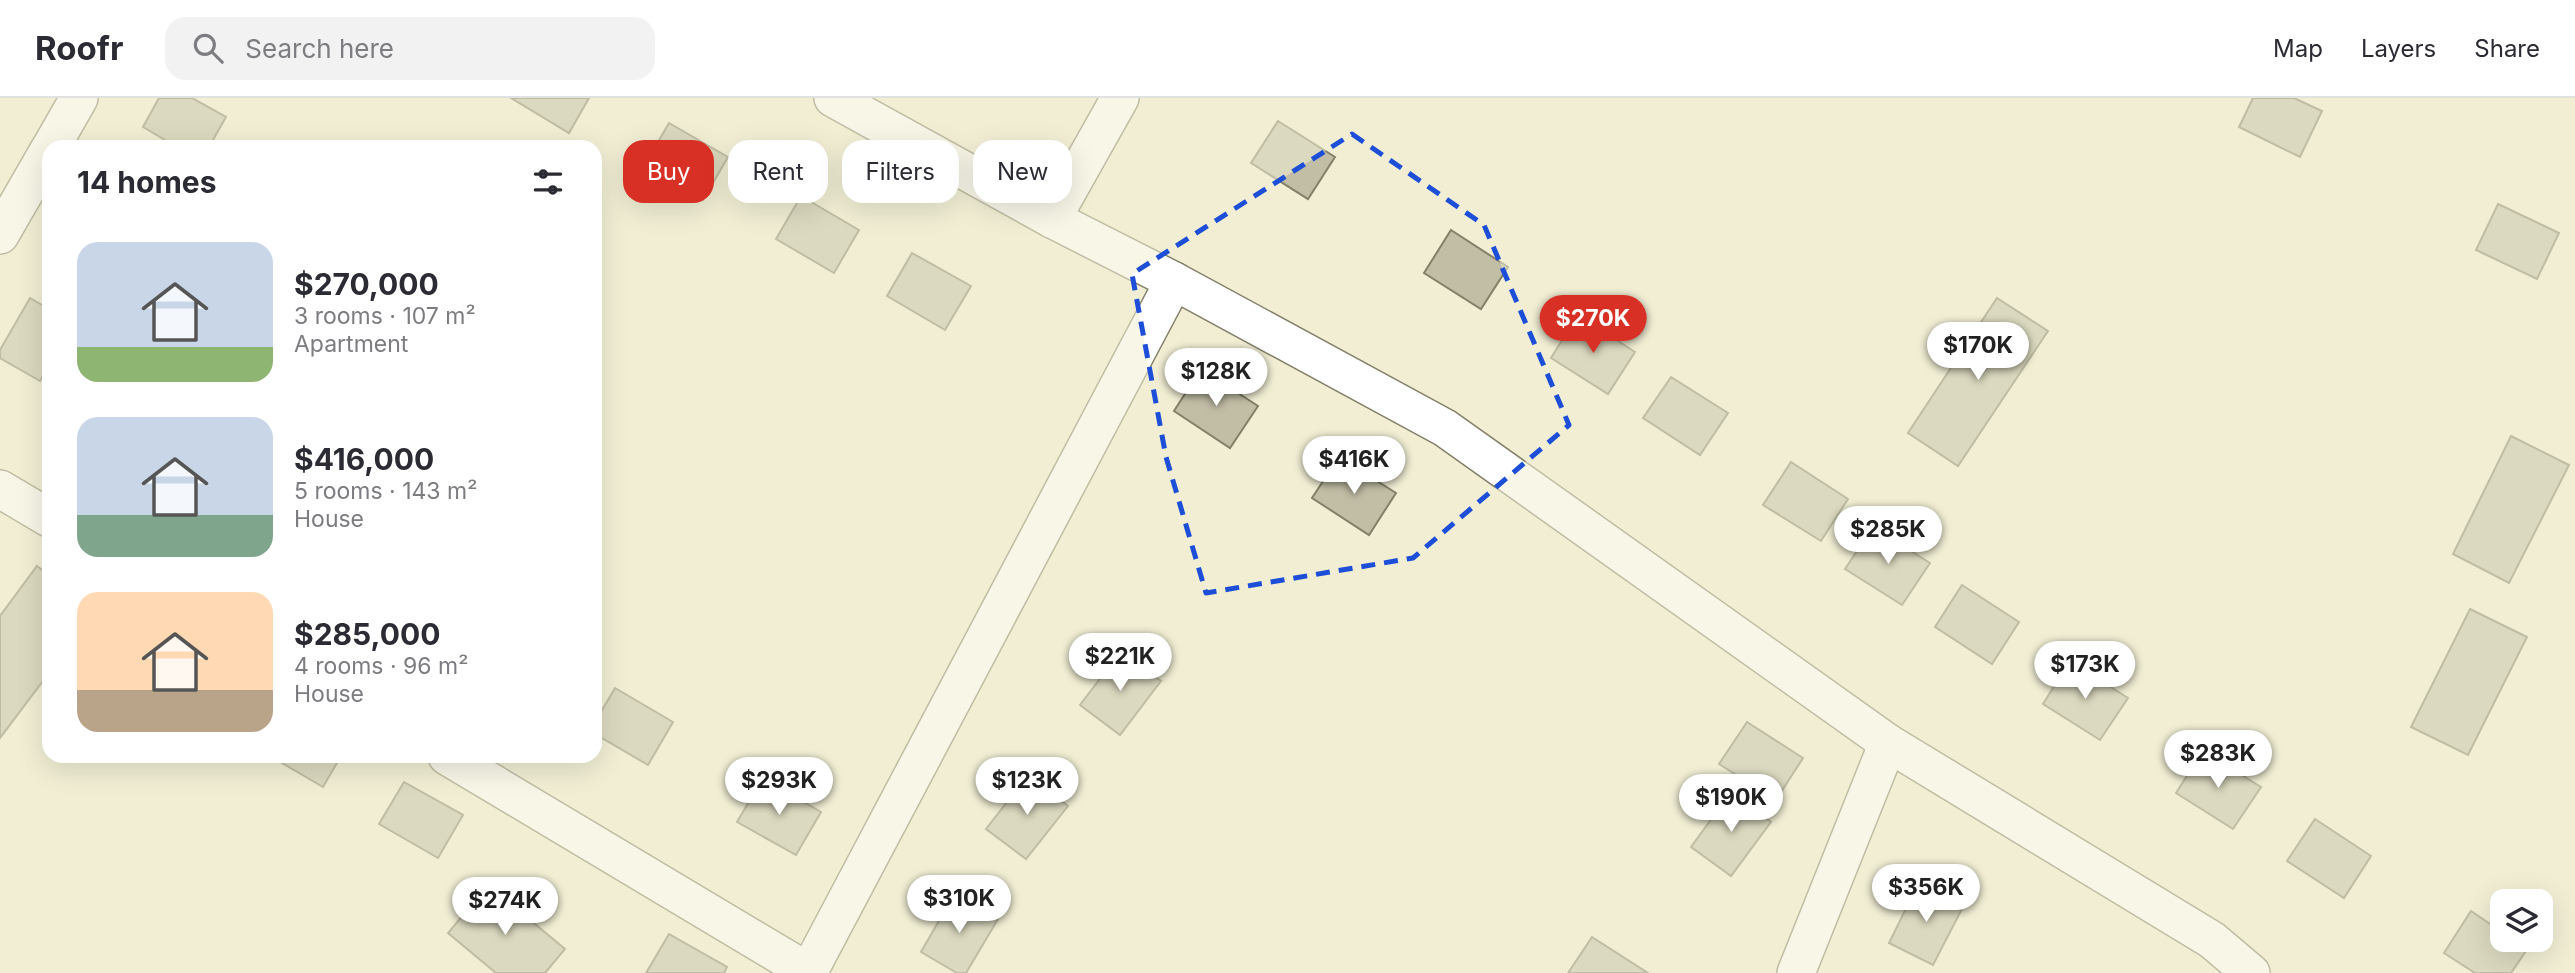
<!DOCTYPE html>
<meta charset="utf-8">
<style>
:root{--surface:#fff;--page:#f2f2f3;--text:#2b2b33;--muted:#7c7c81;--line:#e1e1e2;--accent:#d93025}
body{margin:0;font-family:Inter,sans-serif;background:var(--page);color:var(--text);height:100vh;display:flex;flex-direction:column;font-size:26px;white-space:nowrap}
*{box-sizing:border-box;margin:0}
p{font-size:23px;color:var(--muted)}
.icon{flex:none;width:38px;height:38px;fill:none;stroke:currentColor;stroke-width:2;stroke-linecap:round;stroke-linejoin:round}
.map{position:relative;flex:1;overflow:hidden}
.side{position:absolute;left:42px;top:42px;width:560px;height:623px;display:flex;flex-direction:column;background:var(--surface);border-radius:21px;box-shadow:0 7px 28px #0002}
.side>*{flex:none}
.guide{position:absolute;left:623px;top:42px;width:665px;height:63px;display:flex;gap:14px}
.fabs{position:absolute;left:2490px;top:791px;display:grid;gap:14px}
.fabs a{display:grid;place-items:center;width:63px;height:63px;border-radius:14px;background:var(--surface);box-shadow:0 7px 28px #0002;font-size:35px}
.price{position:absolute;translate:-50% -60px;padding:0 16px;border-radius:24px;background:#fff;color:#222;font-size:23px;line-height:46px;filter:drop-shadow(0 2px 4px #0008)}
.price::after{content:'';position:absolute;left:50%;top:42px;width:21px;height:16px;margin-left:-10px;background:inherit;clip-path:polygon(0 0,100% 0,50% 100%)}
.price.current{background:var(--accent);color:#fff}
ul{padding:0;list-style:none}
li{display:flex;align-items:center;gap:21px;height:175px;padding:0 35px}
li span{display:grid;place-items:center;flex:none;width:196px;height:140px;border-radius:21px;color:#555}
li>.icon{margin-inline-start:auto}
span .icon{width:84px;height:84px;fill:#fffc;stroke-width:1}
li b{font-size:30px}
h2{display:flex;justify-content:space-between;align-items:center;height:84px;padding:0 35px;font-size:30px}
.chip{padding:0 24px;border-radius:21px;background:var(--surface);box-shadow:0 7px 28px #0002;font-size:24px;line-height:63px}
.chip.current{background:var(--accent);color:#fff}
header{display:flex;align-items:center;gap:42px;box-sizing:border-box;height:98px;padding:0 35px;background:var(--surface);border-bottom:2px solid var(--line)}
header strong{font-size:33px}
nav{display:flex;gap:38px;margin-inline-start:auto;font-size:24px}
.search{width:490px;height:63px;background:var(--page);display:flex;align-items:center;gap:18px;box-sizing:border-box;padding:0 24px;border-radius:21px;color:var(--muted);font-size:26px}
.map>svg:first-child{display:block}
.building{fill:#c2bea6;stroke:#848069;stroke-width:2}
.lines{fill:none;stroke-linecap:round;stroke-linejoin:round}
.street-casing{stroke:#848069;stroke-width:40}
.street{stroke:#fff;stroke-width:37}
.marked{fill:none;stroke:#1d4ed8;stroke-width:5;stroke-dasharray:14 9;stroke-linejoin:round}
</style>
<header>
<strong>Roofr</strong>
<div class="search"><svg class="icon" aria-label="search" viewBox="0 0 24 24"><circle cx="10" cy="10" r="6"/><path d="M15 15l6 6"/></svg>Search here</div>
<nav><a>Map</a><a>Layers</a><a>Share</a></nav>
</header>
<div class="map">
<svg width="2575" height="875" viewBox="0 0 2575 875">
<rect width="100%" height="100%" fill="#f1eed4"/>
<!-- building -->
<g class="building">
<polygon points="159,0 192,0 226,19 209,49 177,49 143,29"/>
<polygon points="511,0 589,0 569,35"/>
<polygon points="2253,0 2294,0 2322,13 2300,59 2239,29"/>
<polygon points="1278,23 1335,59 1308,101 1251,65"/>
<polygon points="669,25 728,59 703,102 644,68"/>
<polygon points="801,98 859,132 834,175 776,141"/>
<polygon points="2498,106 2559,135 2537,181 2476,152"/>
<polygon points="1451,132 1508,169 1481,211 1424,175"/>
<polygon points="912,155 971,188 945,232 887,198"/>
<polygon points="30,200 49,211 49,267 40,283 0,260 0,252"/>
<polygon points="1997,200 2048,233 1958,368 1908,335"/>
<polygon points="1578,217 1635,254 1608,296 1551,260"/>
<polygon points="1201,271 1258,308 1230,350 1174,313"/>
<polygon points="1671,279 1728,315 1700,357 1643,320"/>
<polygon points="2511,338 2569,367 2509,485 2453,456"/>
<polygon points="1339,359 1396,395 1369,437 1312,400"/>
<polygon points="1791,364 1848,401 1821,443 1763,407"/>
<polygon points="1873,429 1930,465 1902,507 1845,471"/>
<polygon points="37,468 49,477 49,575 0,640 0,518"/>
<polygon points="1962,487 2019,524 1992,566 1935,529"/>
<polygon points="2470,511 2527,539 2468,657 2411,629"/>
<polygon points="1121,553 1161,583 1120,637 1080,607"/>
<polygon points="2070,563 2128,600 2100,642 2043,606"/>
<polygon points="615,590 673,624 648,667 595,636 595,624"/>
<polygon points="1747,624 1803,660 1776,702 1719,666"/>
<polygon points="2203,653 2261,689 2233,731 2176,695"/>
<polygon points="270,658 341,658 323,689"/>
<polygon points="1028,677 1068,708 1026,761 986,731"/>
<polygon points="763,680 821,714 796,757 737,724"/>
<polygon points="404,684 463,717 438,760 379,726"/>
<polygon points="1731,694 1771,724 1731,778 1691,749"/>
<polygon points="2315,721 2371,758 2344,800 2287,763"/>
<polygon points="1919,784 1964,807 1933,867 1889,845"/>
<polygon points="488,787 565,851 545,875 496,875 448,835"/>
<polygon points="955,795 998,821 966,875 957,875 921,854"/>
<polygon points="2471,813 2502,834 2502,842 2515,842 2528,850 2511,875 2475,875 2444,855"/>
<polygon points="669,836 727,869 724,875 646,875"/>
<polygon points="1592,839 1648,875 1568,875"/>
</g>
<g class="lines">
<defs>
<g id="street">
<polyline points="833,0 1052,121 1174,183 1445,330 1888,645 2212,842 2251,875"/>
<polyline points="51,49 79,0"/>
<polyline points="1052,121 1120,0"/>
<polyline points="0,137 49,52"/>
<polyline points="0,391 49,420"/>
<polyline points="447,658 810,875"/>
<polyline points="808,875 1174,183"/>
<polyline points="1796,875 1888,645"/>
</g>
</defs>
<!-- street casing -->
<use href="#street" class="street-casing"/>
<!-- street -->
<use href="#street" class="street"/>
</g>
<!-- marked area -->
<path d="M0 0H2575V875H0ZM1352,36L1484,127L1569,327L1413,460L1206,495L1166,359L1132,176Z" fill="#f1eed4" fill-opacity=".55" fill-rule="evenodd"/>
<path class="marked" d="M1352,36L1484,127L1569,327L1413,460L1206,495L1166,359L1132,176Z"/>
</svg>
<div class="fabs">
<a><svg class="icon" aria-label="layers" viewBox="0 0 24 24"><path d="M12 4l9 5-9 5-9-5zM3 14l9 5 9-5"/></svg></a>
</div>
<b class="price current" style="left:1593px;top:257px">$270K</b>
<b class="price" style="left:1978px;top:284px">$170K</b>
<b class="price" style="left:1216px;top:310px">$128K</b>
<b class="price" style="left:1354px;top:398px">$416K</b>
<b class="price" style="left:1888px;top:468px">$285K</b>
<b class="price" style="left:1120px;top:595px">$221K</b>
<b class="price" style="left:2085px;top:603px">$173K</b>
<b class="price" style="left:2218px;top:692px">$283K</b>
<b class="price" style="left:779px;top:719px">$293K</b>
<b class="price" style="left:1027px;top:719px">$123K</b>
<b class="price" style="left:1731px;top:736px">$190K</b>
<b class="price" style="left:1926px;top:826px">$356K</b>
<b class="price" style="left:959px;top:837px">$310K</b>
<b class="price" style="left:505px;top:839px">$274K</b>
<div class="guide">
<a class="chip current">Buy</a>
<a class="chip">Rent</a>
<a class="chip">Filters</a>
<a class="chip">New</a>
</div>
<section class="side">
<h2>14 homes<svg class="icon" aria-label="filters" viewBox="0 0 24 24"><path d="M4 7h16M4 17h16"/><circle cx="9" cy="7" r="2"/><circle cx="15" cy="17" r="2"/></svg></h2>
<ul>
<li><span style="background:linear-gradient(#c9d6e8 75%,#8fb573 0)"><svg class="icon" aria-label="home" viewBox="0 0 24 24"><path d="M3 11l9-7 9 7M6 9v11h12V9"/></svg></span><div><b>$270,000</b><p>3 rooms · 107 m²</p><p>Apartment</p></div></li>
<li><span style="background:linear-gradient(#c9d6e8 70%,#7fa58c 0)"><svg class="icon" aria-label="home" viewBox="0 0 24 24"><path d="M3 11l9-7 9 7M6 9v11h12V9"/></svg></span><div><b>$416,000</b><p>5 rooms · 143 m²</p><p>House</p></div></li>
<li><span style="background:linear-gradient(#ffd9b3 70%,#b9a48a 0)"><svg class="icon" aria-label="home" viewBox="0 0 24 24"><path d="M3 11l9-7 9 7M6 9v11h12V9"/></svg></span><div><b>$285,000</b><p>4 rooms · 96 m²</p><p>House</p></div></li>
</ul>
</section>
</div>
